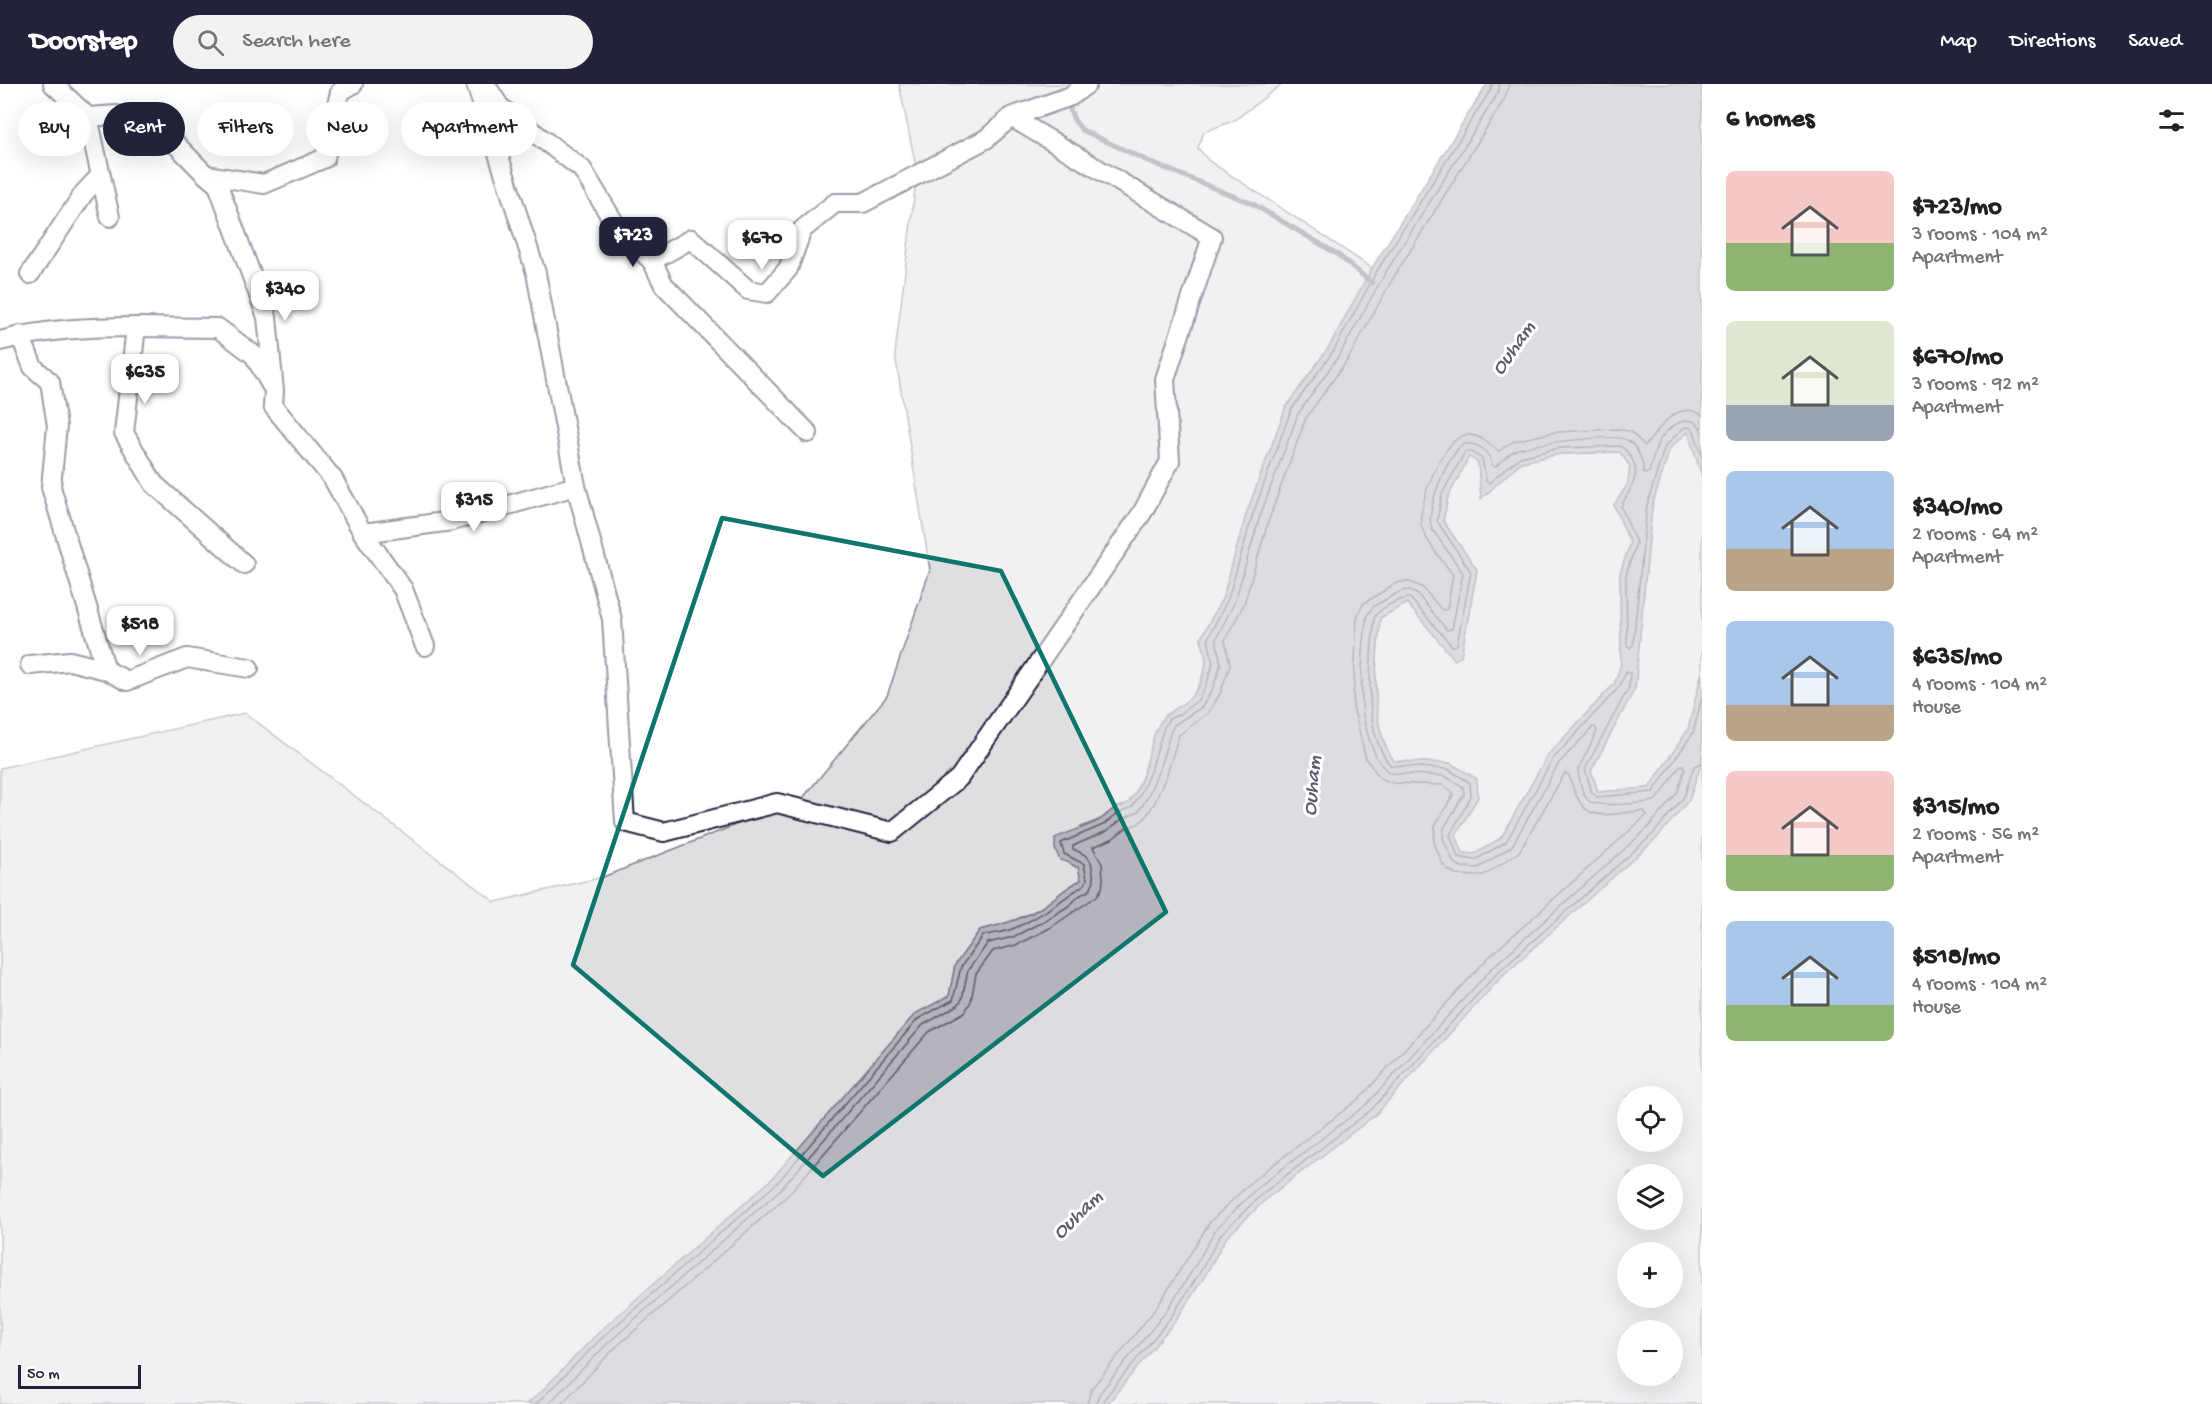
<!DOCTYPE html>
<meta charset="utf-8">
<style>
:root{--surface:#fff;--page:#f2f2f2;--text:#202124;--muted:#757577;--accent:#22223b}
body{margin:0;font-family:"Gochi Hand",sans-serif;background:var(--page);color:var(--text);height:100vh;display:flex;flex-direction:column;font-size:22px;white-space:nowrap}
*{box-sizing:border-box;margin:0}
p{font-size:20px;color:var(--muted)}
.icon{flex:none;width:33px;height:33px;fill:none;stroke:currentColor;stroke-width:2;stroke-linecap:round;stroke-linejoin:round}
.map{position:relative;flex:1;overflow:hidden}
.drawer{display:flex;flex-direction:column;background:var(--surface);width:510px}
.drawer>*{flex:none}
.guide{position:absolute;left:18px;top:18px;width:570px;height:54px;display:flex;gap:12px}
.fabs{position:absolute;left:1617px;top:1002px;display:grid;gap:12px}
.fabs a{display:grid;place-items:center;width:66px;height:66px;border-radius:50%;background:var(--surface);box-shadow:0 6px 24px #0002;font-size:30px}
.scale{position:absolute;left:18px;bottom:15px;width:123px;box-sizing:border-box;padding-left:6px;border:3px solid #22223b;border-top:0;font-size:16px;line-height:21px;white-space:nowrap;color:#22223b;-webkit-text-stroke:4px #fff;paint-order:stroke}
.price{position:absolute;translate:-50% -51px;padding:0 14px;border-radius:12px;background:#fff;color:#222;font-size:20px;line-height:39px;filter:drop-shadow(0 2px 3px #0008)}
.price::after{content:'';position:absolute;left:50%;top:36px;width:18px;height:14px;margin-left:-9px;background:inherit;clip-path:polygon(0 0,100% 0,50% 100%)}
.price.selected{background:var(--accent);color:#fff}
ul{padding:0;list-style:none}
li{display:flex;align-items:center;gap:18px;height:150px;padding:0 24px}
li span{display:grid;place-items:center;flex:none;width:168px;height:120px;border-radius:9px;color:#555}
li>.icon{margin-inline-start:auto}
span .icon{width:72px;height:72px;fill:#fffc;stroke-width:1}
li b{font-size:26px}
h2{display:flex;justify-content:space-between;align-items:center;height:72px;padding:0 24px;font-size:26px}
.tag{padding:0 21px;border-radius:27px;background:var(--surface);box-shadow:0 6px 24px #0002;font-size:21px;line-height:54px}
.tag.selected{background:var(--accent);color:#fff}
header{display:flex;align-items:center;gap:36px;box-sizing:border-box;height:84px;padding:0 30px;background:var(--accent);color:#fff}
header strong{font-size:28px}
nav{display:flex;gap:33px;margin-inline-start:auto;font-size:21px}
.search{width:420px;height:54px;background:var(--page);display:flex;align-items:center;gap:15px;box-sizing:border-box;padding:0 21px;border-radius:33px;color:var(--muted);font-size:22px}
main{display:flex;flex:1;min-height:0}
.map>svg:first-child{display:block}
.green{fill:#dfdfe2;stroke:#80808e;stroke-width:1.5;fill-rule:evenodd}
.water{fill:#b4b4bc;stroke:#7a7a88;stroke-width:1.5;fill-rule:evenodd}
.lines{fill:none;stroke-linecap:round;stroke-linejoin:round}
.shore{stroke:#5c5c6f;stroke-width:1.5}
.stream{stroke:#7a7a88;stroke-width:5}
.minor-casing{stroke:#22223b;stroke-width:22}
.minor{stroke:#fff;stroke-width:18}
.marked{fill:none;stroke:#0f766e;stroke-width:4.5;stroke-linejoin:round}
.labels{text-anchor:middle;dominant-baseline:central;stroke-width:6;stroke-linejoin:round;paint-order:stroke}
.water-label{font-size:21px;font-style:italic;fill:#5c5c6f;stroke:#fff}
</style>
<header>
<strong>Doorstep</strong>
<div class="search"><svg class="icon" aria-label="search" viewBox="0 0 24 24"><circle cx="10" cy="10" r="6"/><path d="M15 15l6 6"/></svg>Search here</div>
<nav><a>Map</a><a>Directions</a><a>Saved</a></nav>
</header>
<main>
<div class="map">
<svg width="1702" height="1320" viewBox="0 0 1702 1320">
<rect width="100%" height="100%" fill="#fff"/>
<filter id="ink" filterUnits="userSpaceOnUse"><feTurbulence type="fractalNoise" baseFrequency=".0167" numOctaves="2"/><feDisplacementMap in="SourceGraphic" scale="12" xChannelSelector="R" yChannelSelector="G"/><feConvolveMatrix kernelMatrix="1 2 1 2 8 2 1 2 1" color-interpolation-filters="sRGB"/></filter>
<g filter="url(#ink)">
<!-- green -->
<g class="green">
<path d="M899,0H1282L1235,36L1204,48L1198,64L1209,77L1372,184L1329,263L1286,323L1247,428L1223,513L1201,554L1207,578L1200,599L1192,613L1176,625L1165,631L1154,651L1147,681L1135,709L1128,720L1115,724L1101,735L1081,743L1070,779L1075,783L1078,782L1081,796C1067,802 1056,814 1042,823C1023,835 1002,841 980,846L955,881L949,912L915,930L772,1095L599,1249L541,1308L527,1320H0V684L245,629L495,818L603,793L802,715L887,612L930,486L895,270L917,88Z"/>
<polygon points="1688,348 1702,392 1702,588 1688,646 1649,704 1598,708 1591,687 1635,604 1652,422 1670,364"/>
<path d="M1620,368L1630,382L1628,400L1614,421L1630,459L1620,490L1621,580L1615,599L1548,671L1501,754L1475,770L1462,769L1456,751L1478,713L1450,679L1394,677C1367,638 1377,579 1380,534L1407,519L1455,575L1461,572L1477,486L1443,438L1448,413L1469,372L1478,379L1481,414L1521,378L1560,370Z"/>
<path d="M1702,677V1320H1107L1175,1237L1204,1193L1226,1154L1266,1115L1375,1031L1504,890L1689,716ZM1628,1012H1672V1058H1628ZM1628,1090H1672V1136H1628ZM1628,1168H1672V1214H1628ZM1628,1246H1672V1292H1628Z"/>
</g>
<!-- water -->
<path class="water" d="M1487,0H1702V392L1688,348L1670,364L1652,422L1635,604L1591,687L1598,708L1649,704L1688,646L1702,588V677L1689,716L1657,754L1504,890L1375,1031L1266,1115L1226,1154L1204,1193L1175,1237L1107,1320H527L541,1308L598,1249L772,1095L915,930L949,912L955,881L980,846C1002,841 1023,835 1042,823C1056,814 1067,802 1081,796L1078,783H1076L1070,779L1060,776L1055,765V754C1070,747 1088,743 1101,735C1106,732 1110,726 1116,724C1120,722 1125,722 1128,719C1145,703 1148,662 1158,642C1168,622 1190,624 1201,598C1209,579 1206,572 1201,554L1223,513L1247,428L1286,323L1329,263L1372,184ZM1620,368L1630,382L1628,400L1614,421L1630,459L1620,490L1621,580L1615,599L1548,671L1501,754L1475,770L1463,769L1456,751L1478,713L1477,695L1450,679L1394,677C1367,641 1377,577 1380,534L1407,519L1455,576L1461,572L1477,486L1443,437L1448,413L1469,373L1478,379L1481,415L1521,378L1560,370Z"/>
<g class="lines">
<!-- shore -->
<g class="shore">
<path d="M1702,372L1694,347L1689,343L1683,344L1665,362L1647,421L1633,561L1630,564L1627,561L1626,491L1636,459L1621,422C1630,405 1643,390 1630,372C1626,367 1625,364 1619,362L1560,364L1520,373L1489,399L1486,397L1482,375L1472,368H1465L1442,410L1437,437L1471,488L1457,561L1452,562L1410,514C1399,514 1378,525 1374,534C1371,579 1361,644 1390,681L1448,685L1470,699L1471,712L1450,751L1458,773L1475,776L1506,758L1553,675L1619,603L1626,588L1630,589L1629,603L1585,685L1592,709L1597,713L1653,708L1693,649L1702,613"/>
<path d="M536,1320L603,1253L777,1099L918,935L953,916L961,883L983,852C992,849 1003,849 1012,845C1039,834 1062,816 1085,800L1087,795L1084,780L1064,770L1061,759L1103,741L1117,730L1132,723L1140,711L1152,683L1164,643L1169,635L1180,630L1198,616L1206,601L1213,580L1208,554L1228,515L1253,430L1291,326L1334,266L1377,187L1491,5L1492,0"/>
<polyline points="548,1320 608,1259 782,1104 923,941 958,921 962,915 968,886 988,859 1013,853 1046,836 1070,821 1079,812 1090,806 1094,796 1091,778 1087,772 1073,765 1073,762 1107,747 1121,736 1138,728 1147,714 1159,686 1171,647 1174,641 1202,623 1213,604 1221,580 1216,555 1235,517 1260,432 1298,330 1340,270 1384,191 1498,9 1500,0"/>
<polyline points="561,1320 614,1265 788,1111 929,948 965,928 971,917 976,890 993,867 1016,861 1050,844 1097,812 1102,804 1103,795 1102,780 1093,763 1112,755 1126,744 1138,740 1145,734 1155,718 1167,690 1179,651 1208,629 1220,610 1230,581 1225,556 1244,520 1269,435 1306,334 1348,275 1392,196 1505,14 1509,0"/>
<path d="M1087,1320L1092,1304L1157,1223L1210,1138L1251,1098L1360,1014L1488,874L1647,731L1644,727C1599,730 1583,743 1569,691L1565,689L1519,768L1488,789L1480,792L1458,791L1448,786L1442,779L1434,758L1435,742L1453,711V708L1443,701L1393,699L1380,694L1366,675L1353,622L1357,533L1363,520L1396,499L1407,497L1422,503L1442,526L1447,525L1453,491C1444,478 1423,455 1421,440C1418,419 1443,352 1467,351C1481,350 1489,361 1499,367L1514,357L1556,348L1618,345L1631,348L1645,362C1659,346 1675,315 1702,331"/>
<path d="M1096,1320L1099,1310L1165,1229L1192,1187L1216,1145L1257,1104L1366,1021L1495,881L1647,745L1677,709L1685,685L1683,681L1680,682L1660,712L1654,717C1643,719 1597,724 1589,717C1582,711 1579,695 1578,686L1597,647L1596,644L1593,643L1559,679L1512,762L1478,784L1462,783L1454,779L1443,754L1444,744L1464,710L1463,703L1445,692L1391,689C1374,682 1362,636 1362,619C1361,593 1363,556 1367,531L1374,522L1401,507L1410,506L1418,511L1447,546L1452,545L1463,489L1432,445C1424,427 1448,369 1464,360C1478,358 1490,368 1492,381L1495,383C1502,378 1508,369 1516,366C1531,360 1614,349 1627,356C1637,362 1644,377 1643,388L1646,390L1649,388C1652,379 1654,368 1658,359C1665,344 1692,324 1702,347"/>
<polyline points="1104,1320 1105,1314 1171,1233 1199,1190 1221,1150 1262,1110 1371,1026 1500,886 1653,750 1684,713 1694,682 1702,679"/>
</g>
<!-- stream -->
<polyline class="stream" points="1071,17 1070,26 1074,36 1082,46 1150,78 1253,120 1337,170 1372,199"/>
<defs>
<g id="minor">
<polyline points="53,0 88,33 117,31 160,44 205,90 218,101 267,233 274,307 273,322 333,395 363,449 403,505 425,562"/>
<polyline points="476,0 536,189 576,402 612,535 625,738 664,748 777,719 892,748 959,694 1142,429 1170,377 1165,295 1212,153 1011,33 1071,12 1087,0"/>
<polyline points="485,0 500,23 582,85 618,145 652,177 664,201 808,349"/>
<polyline points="88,33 110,133"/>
<polyline points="207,91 264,100 325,74 340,8 353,0"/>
<polyline points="652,177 691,155 748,206 767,209 788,185 802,146 835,119 863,119 986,55 1011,33"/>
<polyline points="30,190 84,109 100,92"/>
<polyline points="20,251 33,283 50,298 57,342 51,403 106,586"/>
<path d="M0,257C45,245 90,243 136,243"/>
<polyline points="363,449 452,437 576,402"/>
<polyline points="244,480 154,400 124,349 136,243 218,244 254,271 271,301"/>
<polyline points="30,581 70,577 106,586 127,597 187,574 249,584"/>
</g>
</defs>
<!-- minor casing -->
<use href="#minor" class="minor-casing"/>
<!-- minor -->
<use href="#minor" class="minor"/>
</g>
</g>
<!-- marked area -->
<path d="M0 0H1702V1320H0ZM722,434L1001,487L1166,828L823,1092L573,881Z" fill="#fff" fill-opacity=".55" fill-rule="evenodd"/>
<path class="marked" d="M722,434L1001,487L1166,828L823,1092L573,881Z"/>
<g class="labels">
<!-- water labels -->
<g class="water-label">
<text transform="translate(1515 265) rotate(-55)">Ouham</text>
<text transform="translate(1314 702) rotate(-85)">Ouham</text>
<text transform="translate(1079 1132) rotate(-44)">Ouham</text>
</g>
</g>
</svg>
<div class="fabs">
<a><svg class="icon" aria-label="locate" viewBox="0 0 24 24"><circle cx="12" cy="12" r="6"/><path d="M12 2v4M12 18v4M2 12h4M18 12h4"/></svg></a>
<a><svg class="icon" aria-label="layers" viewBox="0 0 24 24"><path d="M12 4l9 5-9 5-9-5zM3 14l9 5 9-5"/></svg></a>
<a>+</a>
<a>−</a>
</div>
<div class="scale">50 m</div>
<b class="price selected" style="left:633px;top:184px">$723</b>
<b class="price" style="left:762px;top:187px">$670</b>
<b class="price" style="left:285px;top:238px">$340</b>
<b class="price" style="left:145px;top:321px">$635</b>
<b class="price" style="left:474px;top:449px">$315</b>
<b class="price" style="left:140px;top:573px">$518</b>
<div class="guide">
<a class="tag">Buy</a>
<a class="tag selected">Rent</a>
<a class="tag">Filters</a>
<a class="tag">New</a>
<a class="tag">Apartment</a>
</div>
</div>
<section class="drawer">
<h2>6 homes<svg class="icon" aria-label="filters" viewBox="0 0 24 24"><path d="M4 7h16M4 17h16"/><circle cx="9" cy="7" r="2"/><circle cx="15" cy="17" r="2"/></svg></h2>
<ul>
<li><span style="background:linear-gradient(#f6c9c9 60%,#8fb573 0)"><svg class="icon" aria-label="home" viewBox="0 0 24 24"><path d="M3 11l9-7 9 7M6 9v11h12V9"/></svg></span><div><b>$723/mo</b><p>3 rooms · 104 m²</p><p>Apartment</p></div></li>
<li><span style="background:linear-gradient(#dfe7d0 70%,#9aa5b1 0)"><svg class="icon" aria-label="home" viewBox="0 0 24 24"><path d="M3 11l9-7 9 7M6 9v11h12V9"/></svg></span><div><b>$670/mo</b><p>3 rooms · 92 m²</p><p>Apartment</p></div></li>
<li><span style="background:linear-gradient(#a9c7e8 65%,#b9a48a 0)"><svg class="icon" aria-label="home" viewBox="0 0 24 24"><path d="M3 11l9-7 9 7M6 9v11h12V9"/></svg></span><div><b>$340/mo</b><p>2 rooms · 64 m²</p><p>Apartment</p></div></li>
<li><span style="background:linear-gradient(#a9c7e8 70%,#b9a48a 0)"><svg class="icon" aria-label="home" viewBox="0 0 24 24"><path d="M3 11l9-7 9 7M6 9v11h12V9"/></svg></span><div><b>$635/mo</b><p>4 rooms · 104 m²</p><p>House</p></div></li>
<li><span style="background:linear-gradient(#f6c9c9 70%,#8fb573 0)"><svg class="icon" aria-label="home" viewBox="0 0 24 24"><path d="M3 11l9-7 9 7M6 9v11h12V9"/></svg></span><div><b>$315/mo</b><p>2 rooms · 56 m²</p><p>Apartment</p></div></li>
<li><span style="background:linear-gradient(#a9c7e8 70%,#8fb573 0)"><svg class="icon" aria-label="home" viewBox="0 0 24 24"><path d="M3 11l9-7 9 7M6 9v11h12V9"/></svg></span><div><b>$518/mo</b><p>4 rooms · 104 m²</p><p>House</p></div></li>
</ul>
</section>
</main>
